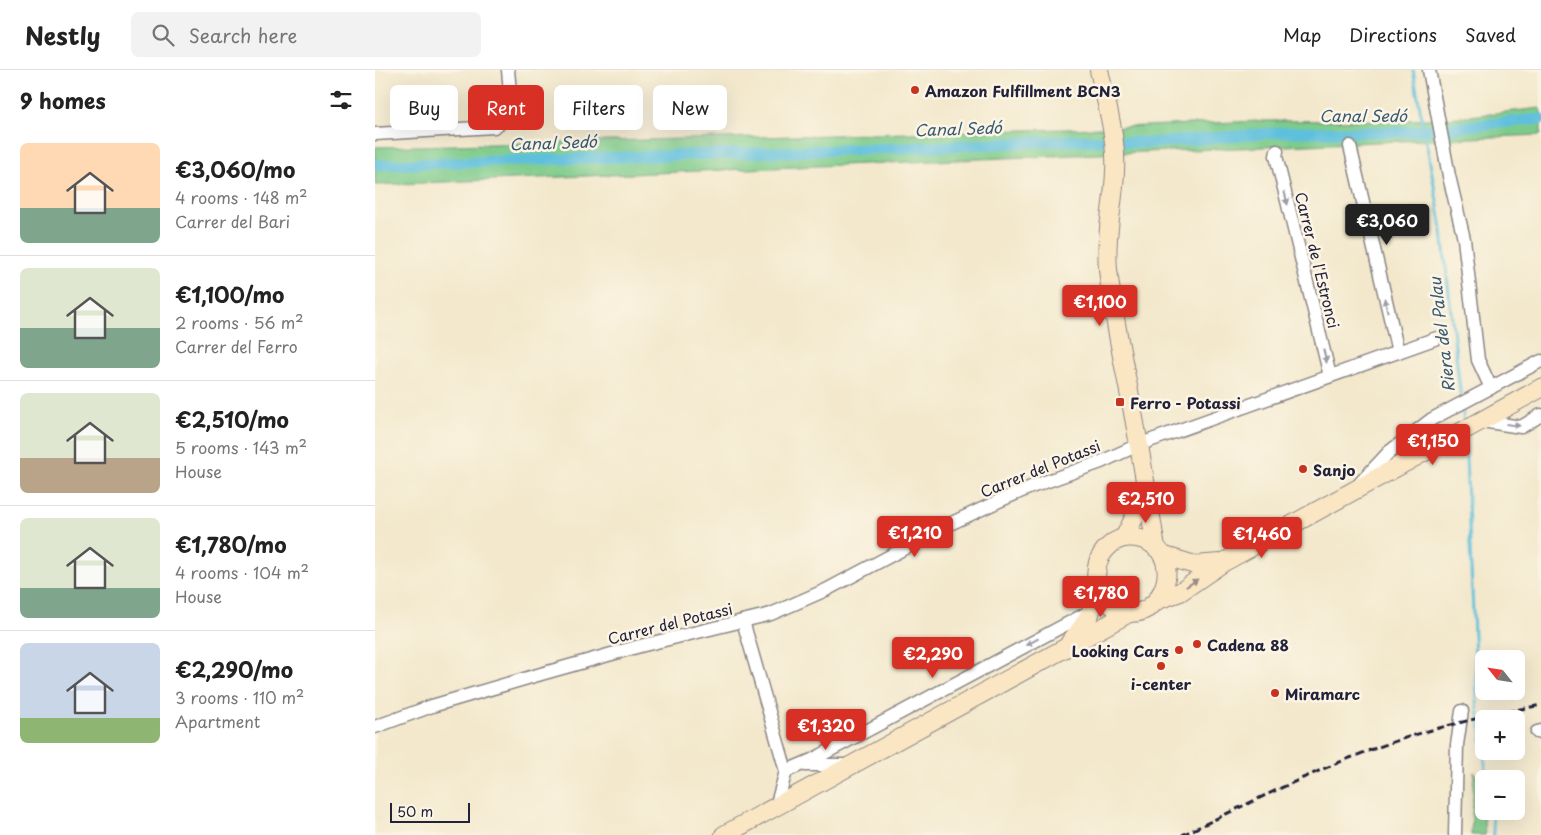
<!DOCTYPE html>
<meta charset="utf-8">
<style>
:root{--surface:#fff;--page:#f2f2f2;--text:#222;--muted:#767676;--line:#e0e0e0;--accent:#d93025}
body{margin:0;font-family:"Playpen Sans",sans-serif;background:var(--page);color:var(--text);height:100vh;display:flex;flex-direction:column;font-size:19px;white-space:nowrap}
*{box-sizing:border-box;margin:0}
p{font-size:16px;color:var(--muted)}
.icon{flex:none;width:28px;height:28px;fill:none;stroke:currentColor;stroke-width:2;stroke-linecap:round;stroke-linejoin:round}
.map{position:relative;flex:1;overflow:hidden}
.drawer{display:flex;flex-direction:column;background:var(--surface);width:375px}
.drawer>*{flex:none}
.top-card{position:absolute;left:15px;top:15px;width:475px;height:45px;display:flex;gap:10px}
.needle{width:32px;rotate:300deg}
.controls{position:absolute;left:1100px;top:580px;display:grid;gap:10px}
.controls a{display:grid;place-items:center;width:50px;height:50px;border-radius:8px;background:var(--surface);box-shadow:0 5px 20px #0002;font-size:25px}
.scale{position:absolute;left:15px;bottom:12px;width:80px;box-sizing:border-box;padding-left:5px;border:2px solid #22223b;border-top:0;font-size:14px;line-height:18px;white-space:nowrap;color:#22223b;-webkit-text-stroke:4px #fcf5e5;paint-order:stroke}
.price{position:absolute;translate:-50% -42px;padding:0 11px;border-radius:5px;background:var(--accent);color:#fff;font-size:16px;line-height:32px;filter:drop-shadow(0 1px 2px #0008)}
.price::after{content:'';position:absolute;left:50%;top:30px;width:15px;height:11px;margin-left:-8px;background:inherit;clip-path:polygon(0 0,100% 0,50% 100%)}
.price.current{background:#222;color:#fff}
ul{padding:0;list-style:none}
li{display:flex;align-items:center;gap:15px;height:125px;padding:0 20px}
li+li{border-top:1px solid var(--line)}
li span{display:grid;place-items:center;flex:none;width:140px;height:100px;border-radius:8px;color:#555}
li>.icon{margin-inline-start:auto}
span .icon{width:60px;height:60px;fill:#fffc;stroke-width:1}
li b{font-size:21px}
h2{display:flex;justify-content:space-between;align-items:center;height:60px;padding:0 20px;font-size:21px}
.pill{padding:0 18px;border-radius:8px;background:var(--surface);box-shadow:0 5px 20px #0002;font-size:18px;line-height:45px}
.pill.current{background:var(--accent);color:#fff}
header{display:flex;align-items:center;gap:30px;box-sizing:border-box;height:70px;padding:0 25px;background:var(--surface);border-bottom:1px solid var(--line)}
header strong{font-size:24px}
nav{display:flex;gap:28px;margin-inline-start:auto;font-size:18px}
.search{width:350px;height:45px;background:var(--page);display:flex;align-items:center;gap:12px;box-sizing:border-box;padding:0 18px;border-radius:8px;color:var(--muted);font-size:19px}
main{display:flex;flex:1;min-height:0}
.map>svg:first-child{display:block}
.green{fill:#7dcb8b;stroke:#507663}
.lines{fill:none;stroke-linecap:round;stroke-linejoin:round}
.stream{stroke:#5ec0dc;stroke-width:3}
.canal{stroke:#5ec0dc;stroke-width:11}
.street-casing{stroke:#8a8584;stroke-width:15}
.secondary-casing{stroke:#8a8584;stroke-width:20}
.street{stroke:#fff;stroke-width:12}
.secondary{stroke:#fbe6c4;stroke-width:18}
.rail{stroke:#22223b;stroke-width:3;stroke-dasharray:8 4;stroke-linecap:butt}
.oneway{fill:#9c9ca7}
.oneway2{fill:#998e86}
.poi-dot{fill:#c8321e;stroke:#fcf5e5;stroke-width:2}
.labels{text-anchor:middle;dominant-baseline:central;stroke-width:5;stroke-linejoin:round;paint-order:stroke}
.poi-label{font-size:15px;font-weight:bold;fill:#22223b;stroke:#fcf5e5;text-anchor:start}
.street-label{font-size:15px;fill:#22223b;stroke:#fcf5e5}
.water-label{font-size:16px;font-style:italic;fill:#375973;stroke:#fcf5e5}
</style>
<header>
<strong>Nestly</strong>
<div class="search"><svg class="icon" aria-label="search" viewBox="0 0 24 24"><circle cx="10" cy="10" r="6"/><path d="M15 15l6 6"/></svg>Search here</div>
<nav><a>Map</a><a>Directions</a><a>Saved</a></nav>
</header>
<main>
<section class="drawer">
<h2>9 homes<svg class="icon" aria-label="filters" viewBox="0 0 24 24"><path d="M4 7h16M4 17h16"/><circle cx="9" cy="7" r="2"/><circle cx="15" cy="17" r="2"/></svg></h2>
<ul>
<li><span style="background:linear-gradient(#ffd9b3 65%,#7fa58c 0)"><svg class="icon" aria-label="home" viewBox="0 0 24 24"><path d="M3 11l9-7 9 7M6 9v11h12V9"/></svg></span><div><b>€3,060/mo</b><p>4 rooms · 148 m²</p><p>Carrer del Bari</p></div></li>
<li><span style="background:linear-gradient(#dfe7d0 60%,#7fa58c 0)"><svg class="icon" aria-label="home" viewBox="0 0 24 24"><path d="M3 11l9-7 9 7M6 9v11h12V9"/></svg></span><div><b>€1,100/mo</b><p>2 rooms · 56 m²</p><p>Carrer del Ferro</p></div></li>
<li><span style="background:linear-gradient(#dfe7d0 65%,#b9a48a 0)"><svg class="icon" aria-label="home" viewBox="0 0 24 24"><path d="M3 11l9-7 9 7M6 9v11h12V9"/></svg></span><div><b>€2,510/mo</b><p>5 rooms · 143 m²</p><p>House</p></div></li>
<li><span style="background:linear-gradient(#dfe7d0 70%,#7fa58c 0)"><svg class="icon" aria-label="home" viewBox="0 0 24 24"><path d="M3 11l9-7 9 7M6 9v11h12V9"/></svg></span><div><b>€1,780/mo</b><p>4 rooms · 104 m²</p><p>House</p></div></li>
<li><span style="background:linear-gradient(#c9d6e8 75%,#8fb573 0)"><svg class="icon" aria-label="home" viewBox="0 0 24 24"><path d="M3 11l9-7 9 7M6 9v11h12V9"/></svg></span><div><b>€2,290/mo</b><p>3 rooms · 110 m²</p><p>Apartment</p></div></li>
</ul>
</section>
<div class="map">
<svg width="1166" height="765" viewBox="0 0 1166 765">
<rect width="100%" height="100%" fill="#fcf5e5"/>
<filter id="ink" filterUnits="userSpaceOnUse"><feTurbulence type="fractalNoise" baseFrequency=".02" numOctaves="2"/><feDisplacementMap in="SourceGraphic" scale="10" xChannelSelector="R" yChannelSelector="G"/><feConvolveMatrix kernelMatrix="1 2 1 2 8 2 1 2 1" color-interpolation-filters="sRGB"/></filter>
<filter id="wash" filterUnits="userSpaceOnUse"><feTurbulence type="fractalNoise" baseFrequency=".0096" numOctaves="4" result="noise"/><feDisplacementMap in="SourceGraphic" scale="20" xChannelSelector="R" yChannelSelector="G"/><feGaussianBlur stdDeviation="1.12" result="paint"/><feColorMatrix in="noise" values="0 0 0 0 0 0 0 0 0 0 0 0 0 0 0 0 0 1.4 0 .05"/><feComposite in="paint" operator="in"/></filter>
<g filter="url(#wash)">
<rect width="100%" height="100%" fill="#f3e8cc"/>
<!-- green -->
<g class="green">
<polygon points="1166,38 1166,65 0,115 0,77 726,58 883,51 1033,50 1086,47"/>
<polygon points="1099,702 1106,714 1110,765 1096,765"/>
</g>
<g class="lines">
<!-- stream -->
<g class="stream">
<polyline points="1038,0 1066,153 1086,329"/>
<polyline points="1087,335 1089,354"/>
<polyline points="1090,365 1102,631 1112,709"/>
<polyline points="1116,741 1119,765"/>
</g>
<!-- canal -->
<polyline class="canal" points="0,95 527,78 706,70 777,73 909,62 1031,62 1166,49"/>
</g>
</g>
<g filter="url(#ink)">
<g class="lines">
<defs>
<g id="street">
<polyline points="1054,0 1074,106 1089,169 1103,290 1116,318"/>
<polyline points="0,64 119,57 130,50 136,33 133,0"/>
<polyline points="975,76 1023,282"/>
<polyline points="902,81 901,86 955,306"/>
<polyline points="1107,351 1146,357 1166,345"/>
<polyline points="985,413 1014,382 1057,349 1166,291"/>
<polyline points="368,551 411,701"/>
<polyline points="0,657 57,636 166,604 265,576 396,544 451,520 579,452 624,431 656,417 726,392 763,375 1062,268"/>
<polyline points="1162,662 1166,661"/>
<polyline points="430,695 475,695"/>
<polyline points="411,701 437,690 716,541"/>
<polyline points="401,737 411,701"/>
<polyline points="1080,765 1082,675 1087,641"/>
</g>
<g id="secondary">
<path d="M724,0C731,32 742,67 740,101C739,133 730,165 733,199C738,249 750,298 759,348C767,391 774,434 781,478"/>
<polyline points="749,468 772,422"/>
<polyline points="787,485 820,495 845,493"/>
<polyline points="783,530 805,522 849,492 1166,318"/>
<path d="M695,572C705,561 715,547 719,533C725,511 714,494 734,476C743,467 754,466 766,469C825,487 770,589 721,518"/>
<polyline points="349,765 754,543"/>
</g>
</defs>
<!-- street casing -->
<use href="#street" class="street-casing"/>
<!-- secondary casing -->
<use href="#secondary" class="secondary-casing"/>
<!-- street -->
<use href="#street" class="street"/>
<!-- secondary -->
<use href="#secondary" class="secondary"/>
<!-- rail -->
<path class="rail" d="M807,765C871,735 935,702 1001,678C1055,658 1110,646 1166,635"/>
</g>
<!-- one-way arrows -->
<defs><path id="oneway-solid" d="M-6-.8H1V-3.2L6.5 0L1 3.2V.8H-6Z" transform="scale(1.25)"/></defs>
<g class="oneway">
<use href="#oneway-solid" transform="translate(911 128) rotate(76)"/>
<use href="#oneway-solid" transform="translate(1011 235) rotate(-103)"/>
<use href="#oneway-solid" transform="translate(950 286) rotate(76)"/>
<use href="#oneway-solid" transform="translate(1138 355) rotate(7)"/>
<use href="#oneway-solid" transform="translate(657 572) rotate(152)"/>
</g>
<use class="oneway2" href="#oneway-solid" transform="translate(817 513) rotate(-34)"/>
</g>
<!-- markers -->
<g class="poi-dot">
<circle cx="540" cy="20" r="5"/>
<rect x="740" y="327" width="10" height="10" rx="2.5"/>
<circle cx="928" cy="399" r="5"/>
<circle cx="822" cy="574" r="5"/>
<circle cx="804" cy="580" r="5"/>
<circle cx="786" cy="596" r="5"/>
<circle cx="900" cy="623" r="5"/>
</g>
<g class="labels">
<!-- poi labels -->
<g class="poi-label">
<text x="550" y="20">Amazon Fulfillment BCN3</text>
<text x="755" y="332">Ferro - Potassi</text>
<text x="938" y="399">Sanjo</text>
<text x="832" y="574">Cadena 88</text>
<text x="794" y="580" text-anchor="end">Looking Cars</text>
<text x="786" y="613" text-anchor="middle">i-center</text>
<text x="910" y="623">Miramarc</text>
</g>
<!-- street labels -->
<g class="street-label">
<text transform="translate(943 190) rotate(76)">Carrer de l'Estronci</text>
<text transform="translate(665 398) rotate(-22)">Carrer del Potassi</text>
<text transform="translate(295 553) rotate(-14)">Carrer del Potassi</text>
</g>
<!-- water labels -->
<g class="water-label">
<text x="988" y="45">Canal Sedó</text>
<text transform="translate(583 58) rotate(-2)">Canal Sedó</text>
<text transform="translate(178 72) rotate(-2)">Canal Sedó</text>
<text transform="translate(1066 265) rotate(-97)">Riera del Palau</text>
</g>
</g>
</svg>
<div class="controls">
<a><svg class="needle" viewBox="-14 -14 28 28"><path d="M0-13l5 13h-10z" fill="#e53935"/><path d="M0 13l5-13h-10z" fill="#767676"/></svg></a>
<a>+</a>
<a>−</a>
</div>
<div class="scale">50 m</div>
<b class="price current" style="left:1012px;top:176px">€3,060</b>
<b class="price" style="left:725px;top:257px">€1,100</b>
<b class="price" style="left:1058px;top:396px">€1,150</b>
<b class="price" style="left:771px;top:454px">€2,510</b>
<b class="price" style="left:540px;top:488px">€1,210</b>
<b class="price" style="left:887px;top:489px">€1,460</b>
<b class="price" style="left:726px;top:548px">€1,780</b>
<b class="price" style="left:558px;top:609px">€2,290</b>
<b class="price" style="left:451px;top:681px">€1,320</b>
<div class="top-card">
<a class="pill">Buy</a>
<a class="pill current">Rent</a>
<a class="pill">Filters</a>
<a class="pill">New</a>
</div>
</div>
</main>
